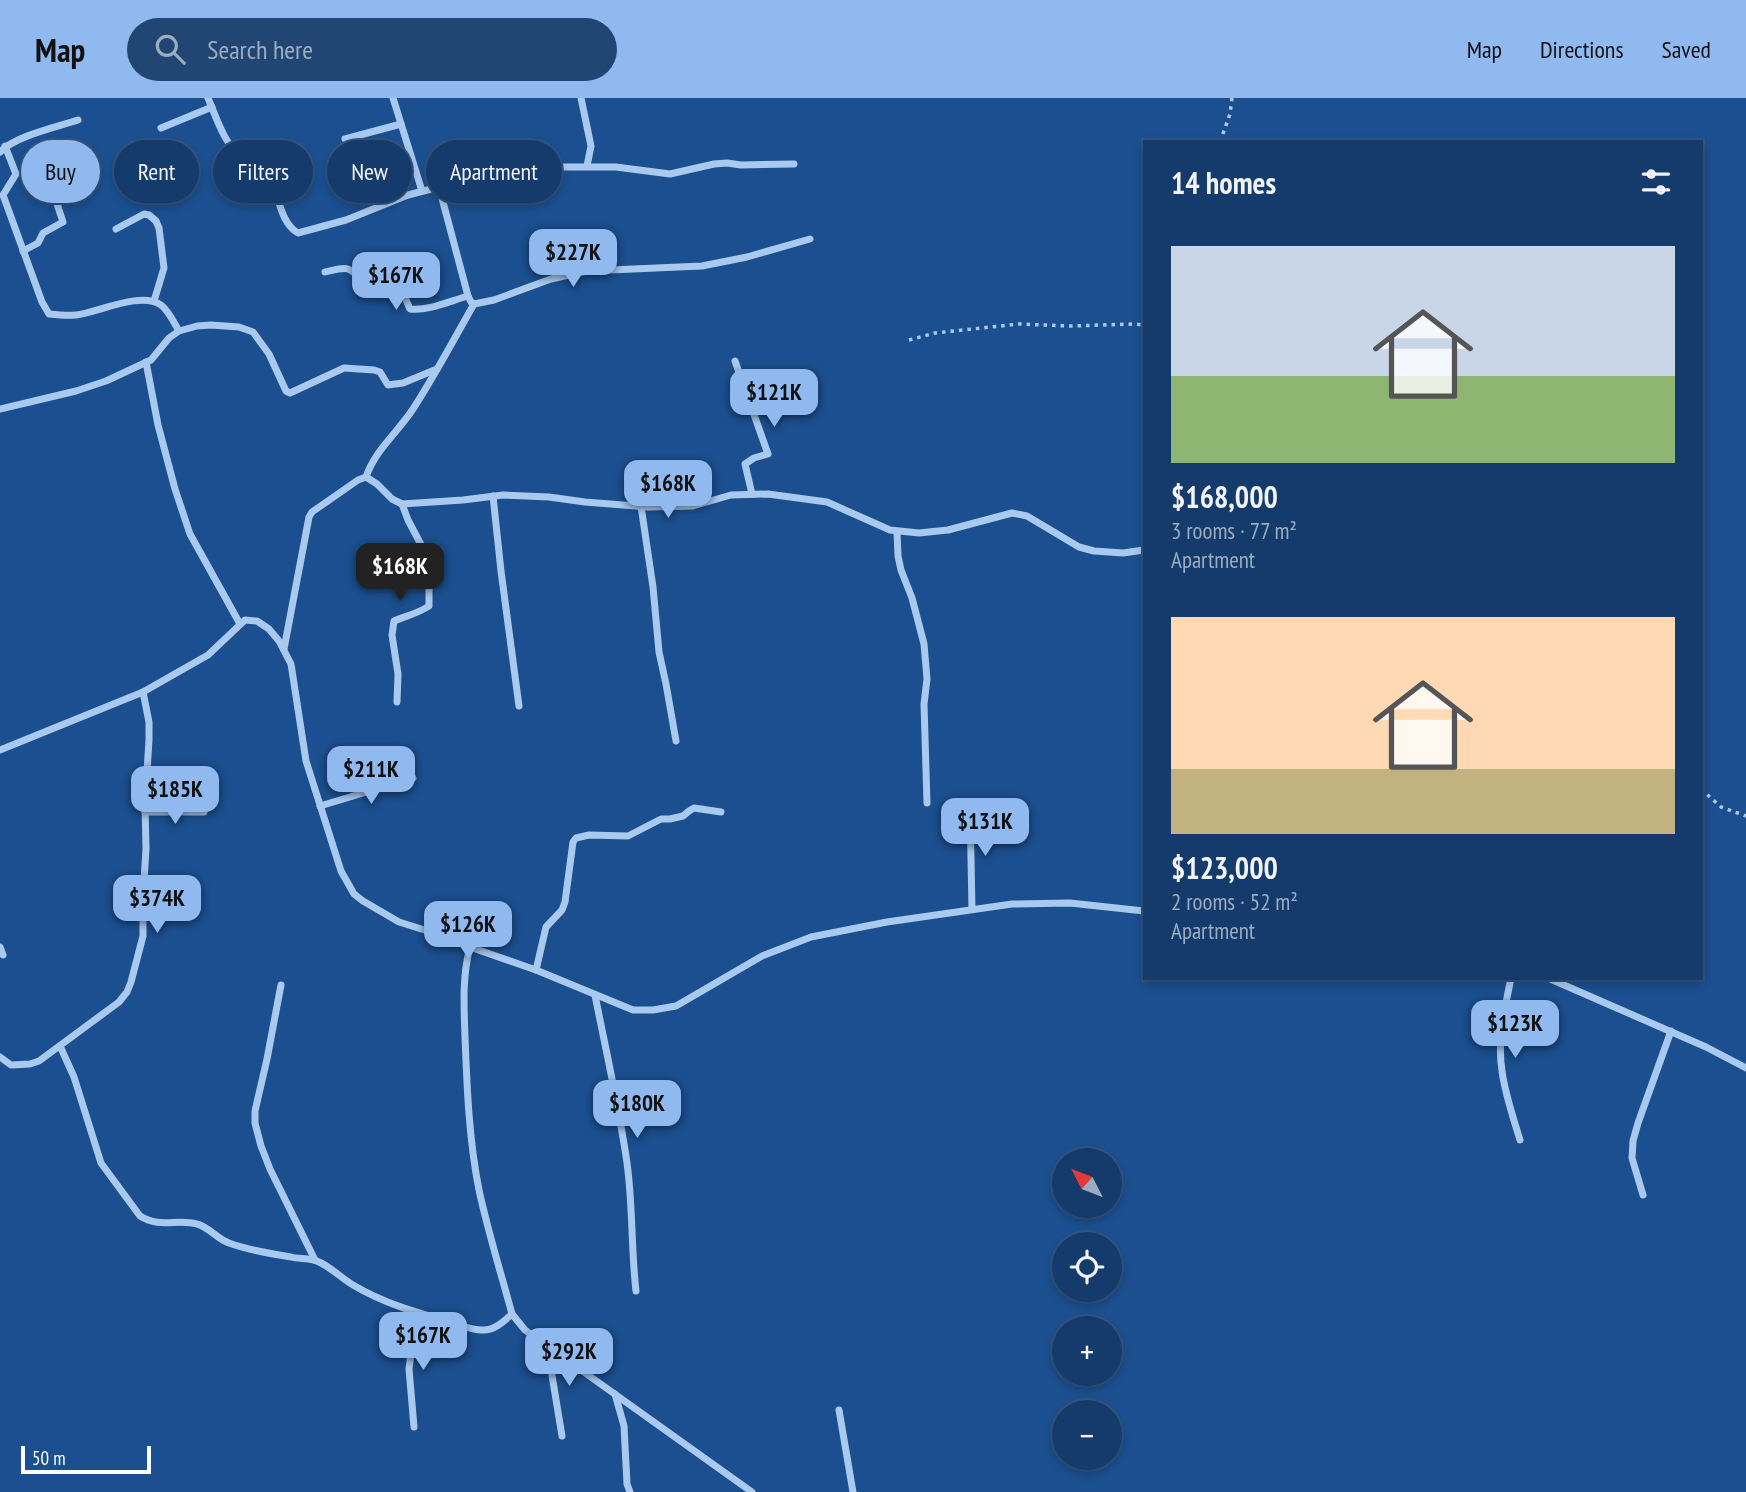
<!DOCTYPE html>
<meta charset="utf-8">
<style>
:root{--surface:#143b6b;--page:#214673;--text:#f1f3f6;--muted:#9dadc1;--line:#33557e;--accent:#90b9f0}
body{margin:0;font-family:"PT Sans Narrow",sans-serif;background:var(--page);color:var(--text);height:100vh;display:flex;flex-direction:column;font-size:26px;white-space:nowrap}
*{box-sizing:border-box;margin:0}
p{font-size:23px;color:var(--muted)}
.icon{flex:none;width:38px;height:38px;fill:none;stroke:currentColor;stroke-width:2;stroke-linecap:round;stroke-linejoin:round}
.map{position:relative;flex:1;overflow:hidden}
.details{position:absolute;left:1143px;top:42px;width:560px;height:840px;display:flex;flex-direction:column;background:var(--surface);border-radius:0px;box-shadow:0 4px 10px #0003,0 0 0 2px var(--line)}
.details>*{flex:none}
.guide{position:absolute;left:21px;top:42px;width:665px;height:63px;display:flex;gap:14px}
.needle{width:46px;rotate:312deg}
.buttons{position:absolute;left:1052px;top:1050px;display:grid;gap:14px}
.buttons a{display:grid;place-items:center;width:70px;height:70px;border-radius:50%;background:var(--surface);box-shadow:0 4px 10px #0003,0 0 0 2px var(--line);font-size:35px}
.scale{position:absolute;left:21px;bottom:18px;width:130px;box-sizing:border-box;padding-left:7px;border:4px solid #fff;border-top:0;font-size:19px;line-height:24px;white-space:nowrap;color:#fff;-webkit-text-stroke:5px #1b4f8f;paint-order:stroke}
.price{position:absolute;translate:-50% -60px;padding:0 16px;border-radius:14px;background:var(--accent);color:#111;font-size:23px;line-height:46px;filter:drop-shadow(0 2px 4px #0008)}
.price::after{content:'';position:absolute;left:50%;top:42px;width:21px;height:16px;margin-left:-10px;background:inherit;clip-path:polygon(0 0,100% 0,50% 100%)}
.price.on{background:#222;color:#fff}
ul{padding:0;list-style:none}
li{display:grid;align-content:center;gap:14px;height:371px;padding:0 28px}
li span{display:grid;place-items:center;height:217px;border-radius:0px;color:#555}
li>.icon{margin-inline-start:auto}
span .icon{width:126px;height:126px;fill:#fffc;stroke-width:1}
li b{font-size:30px}
h2{display:flex;justify-content:space-between;align-items:center;height:84px;padding:0 28px;font-size:30px}
.pill{padding:0 24px;border-radius:32px;background:var(--surface);box-shadow:0 4px 10px #0003,0 0 0 2px var(--line);font-size:24px;line-height:63px}
.pill.on{background:var(--accent);color:#111}
header{display:flex;align-items:center;gap:42px;box-sizing:border-box;height:98px;padding:0 35px;background:var(--accent);color:#111}
header strong{font-size:33px}
nav{display:flex;gap:38px;margin-inline-start:auto;font-size:24px}
.search{width:490px;height:63px;background:var(--page);display:flex;align-items:center;gap:18px;box-sizing:border-box;padding:0 24px;border-radius:38px;color:var(--muted);font-size:26px}
.map>svg:first-child{display:block}
.lines{fill:none;stroke-linecap:round;stroke-linejoin:round}
.path{stroke:#a9c9ee;stroke-width:3.5;stroke-dasharray:3.5 5;stroke-linecap:butt}
.street{stroke:#a9c9ee;stroke-width:7}
</style>
<header>
<strong>Map</strong>
<div class="search"><svg class="icon" aria-label="search" viewBox="0 0 24 24"><circle cx="10" cy="10" r="6"/><path d="M15 15l6 6"/></svg>Search here</div>
<nav><a>Map</a><a>Directions</a><a>Saved</a></nav>
</header>
<div class="map">
<svg width="1746" height="1394" viewBox="0 0 1746 1394">
<rect width="100%" height="100%" fill="#1b4f8f"/>
<g class="lines">
<!-- path -->
<g class="path">
<polyline points="1220,44 1230,16 1232,0"/>
<polyline points="909,242 935,235 1019,226 1070,228 1134,226 1144,227"/>
<polyline points="1701,691 1721,709 1746,718"/>
</g>
<!-- street -->
<g class="street">
<path d="M208,0C217,21 224,46 243,61C252,68 262,68 269,79C280,97 279,124 298,135L346,122L408,97L439,89L490,90L502,88L560,69H616L670,76L714,66L727,65L741,67L794,66"/>
<polyline points="393,0 422,93"/>
<polyline points="581,0 591,48 587,68"/>
<polyline points="161,30 212,9"/>
<polyline points="345,41 401,26"/>
<path d="M5,48L16,76L3,97L42,204L49,216C58,217 67,218 76,217C99,214 141,193 161,207C169,213 174,225 179,233"/>
<path d="M0,54C15,38 57,29 78,22"/>
<polyline points="439,89 468,198 471,204 474,206 494,202 551,181 587,173 702,168 747,159 810,141"/>
<polyline points="116,131 144,116 149,117 156,123 159,130 164,170 154,203"/>
<polyline points="23,153 38,145 43,135 63,124 57,106 83,92"/>
<path d="M325,174C332,173 341,169 348,171C354,173 357,179 362,182C373,187 386,178 396,186C403,191 406,203 410,211C429,213 450,203 468,198"/>
<polyline points="735,263 768,356 754,360 745,366 752,396"/>
<polyline points="146,264 158,327 175,391 190,436 240,526"/>
<polyline points="0,311 76,293 106,283 151,262 169,240 179,233 197,228 211,227 239,229 253,234 269,256 286,293 290,295 344,270 374,272 380,274 388,287 403,285 437,271"/>
<path d="M366,379C375,352 398,334 413,311C435,277 454,241 474,206"/>
<polyline points="493,398 501,473 519,608"/>
<polyline points="641,408 653,489 659,554 666,586 676,643"/>
<polyline points="897,434 898,458 901,472 912,500 924,546 927,581 924,606 927,705"/>
<polyline points="284,551 309,419 312,414 358,382 366,379 377,386 392,401 402,406 463,402 503,397 549,399 585,404 648,409 693,408 731,397 768,396 827,404 890,432 919,435 948,432 1012,415 1027,418 1079,449 1094,453 1123,455 1144,452"/>
<path d="M397,604L398,576L392,537L394,523C406,518 419,515 429,508V469L427,458L408,422L402,406"/>
<polyline points="0,652 143,594 208,557 245,522 257,523 269,531 279,543 291,566 306,663 341,773 354,796 363,803 399,824 431,834 445,837 470,849 536,872 633,912 653,912 676,908 762,858 811,839 887,824 1012,806 1070,805 1144,813"/>
<polyline points="320,708 413,680"/>
<polyline points="970,710 972,811"/>
<polyline points="145,714 204,714"/>
<polyline points="0,849 3,857"/>
<path d="M470,849C462,879 464,908 465,939C467,990 469,1042 479,1092C488,1134 501,1175 512,1216L525,1232L752,1394"/>
<polyline points="536,872 546,829 562,812 565,804 573,744 576,740 589,737 628,738 661,721 670,721 683,718 689,713 694,710 721,714"/>
<path d="M1511,880C1505,910 1497,942 1502,973C1505,996 1513,1019 1520,1042"/>
<polyline points="1548,880 1706,949 1746,970"/>
<polyline points="281,887 267,961 255,1013 255,1025 261,1048 270,1071 315,1162"/>
<path d="M595,897C606,953 619,1009 627,1065C633,1108 631,1151 636,1193"/>
<path d="M60,948L74,979L101,1065L140,1118C161,1131 176,1120 197,1126C209,1129 217,1141 229,1145C248,1152 271,1156 291,1159C298,1161 306,1160 313,1162C325,1164 341,1180 353,1187C385,1206 418,1215 453,1225C463,1228 474,1233 484,1232C495,1232 504,1223 512,1216"/>
<polyline points="0,959 11,967 30,966 39,963 119,904 127,894 131,884 143,838 143,799 146,751 145,706 149,642 149,624 143,594"/>
<polyline points="1643,1097 1632,1060 1633,1043 1638,1025 1671,933"/>
<polyline points="547,1247 562,1338"/>
<polyline points="615,1296 624,1328 627,1386 630,1394"/>
<polyline points="839,1312 853,1394"/>
<polyline points="414,1329 409,1271 413,1239 419,1216"/>
</g>
</g>
</svg>
<div class="buttons">
<a><svg class="needle" viewBox="-14 -14 28 28"><path d="M0-13l5 13h-10z" fill="#e53935"/><path d="M0 13l5-13h-10z" fill="#9dadc1"/></svg></a>
<a><svg class="icon" aria-label="locate" viewBox="0 0 24 24"><circle cx="12" cy="12" r="6"/><path d="M12 2v4M12 18v4M2 12h4M18 12h4"/></svg></a>
<a>+</a>
<a>−</a>
</div>
<div class="scale">50 m</div>
<b class="price" style="left:573px;top:191px">$227K</b>
<b class="price" style="left:396px;top:214px">$167K</b>
<b class="price" style="left:774px;top:331px">$121K</b>
<b class="price" style="left:668px;top:422px">$168K</b>
<b class="price on" style="left:400px;top:505px">$168K</b>
<b class="price" style="left:371px;top:708px">$211K</b>
<b class="price" style="left:175px;top:728px">$185K</b>
<b class="price" style="left:985px;top:760px">$131K</b>
<b class="price" style="left:157px;top:837px">$374K</b>
<b class="price" style="left:468px;top:863px">$126K</b>
<b class="price" style="left:1515px;top:962px">$123K</b>
<b class="price" style="left:637px;top:1042px">$180K</b>
<b class="price" style="left:423px;top:1274px">$167K</b>
<b class="price" style="left:569px;top:1290px">$292K</b>
<div class="guide">
<a class="pill on">Buy</a>
<a class="pill">Rent</a>
<a class="pill">Filters</a>
<a class="pill">New</a>
<a class="pill">Apartment</a>
</div>
<section class="details">
<h2>14 homes<svg class="icon" aria-label="filters" viewBox="0 0 24 24"><path d="M4 7h16M4 17h16"/><circle cx="9" cy="7" r="2"/><circle cx="15" cy="17" r="2"/></svg></h2>
<ul>
<li><span style="background:linear-gradient(#c9d6e8 60%,#8fb573 0)"><svg class="icon" aria-label="home" viewBox="0 0 24 24"><path d="M3 11l9-7 9 7M6 9v11h12V9"/></svg></span><div><b>$168,000</b><p>3 rooms · 77 m²</p><p>Apartment</p></div></li>
<li><span style="background:linear-gradient(#ffd9b3 70%,#c2b280 0)"><svg class="icon" aria-label="home" viewBox="0 0 24 24"><path d="M3 11l9-7 9 7M6 9v11h12V9"/></svg></span><div><b>$123,000</b><p>2 rooms · 52 m²</p><p>Apartment</p></div></li>
</ul>
</section>
</div>
